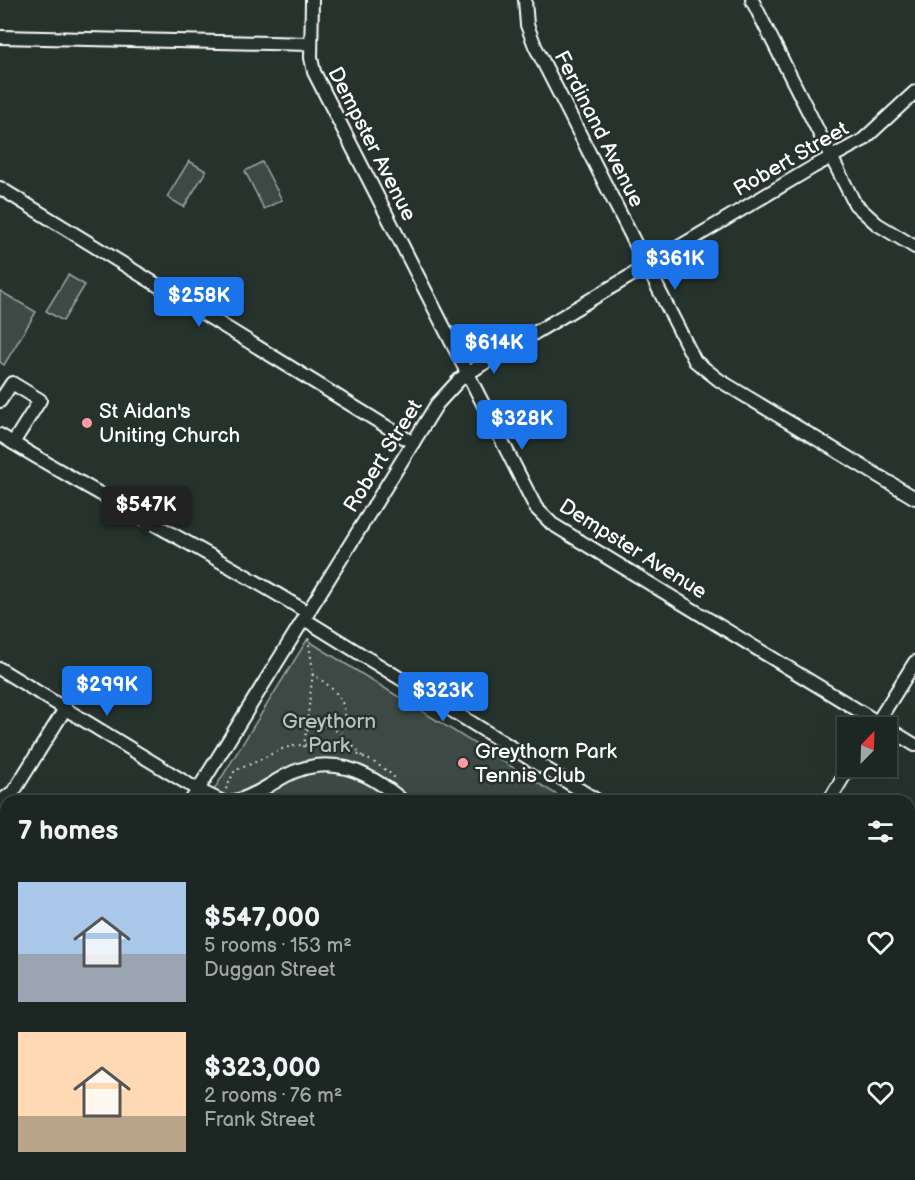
<!DOCTYPE html>
<meta charset="utf-8">
<style>
:root{--surface:#1c2622;--page:#29322f;--text:#f1f3f6;--muted:#a0a5a5;--line:#3a4340;--accent:#1a73e8}
body{margin:0;font-family:"Balsamiq Sans",sans-serif;background:var(--page);color:var(--text);height:100vh;display:flex;flex-direction:column;font-size:22px;white-space:nowrap}
*{box-sizing:border-box;margin:0}
p{font-size:20px;color:var(--muted)}
.icon{flex:none;width:33px;height:33px;fill:none;stroke:currentColor;stroke-width:2;stroke-linecap:round;stroke-linejoin:round}
.map{position:relative;flex:1;overflow:hidden}
.panel{position:absolute;left:0px;top:795px;width:915px;height:386px;display:flex;flex-direction:column;background:var(--surface);border-radius:18px 18px 0 0;box-shadow:0 6px 24px #0002,0 0 0 2px var(--line)}
.panel>*{flex:none}
.needle{width:39px;rotate:23deg}
.tools{position:absolute;left:837px;top:717px;display:grid;gap:12px}
.tools a{display:grid;place-items:center;width:60px;height:60px;border-radius:0px;background:var(--surface);box-shadow:0 6px 24px #0002,0 0 0 2px var(--line);font-size:30px}
.price{position:absolute;translate:-50% -51px;padding:0 14px;border-radius:6px;background:var(--accent);color:#fff;font-size:20px;line-height:39px;filter:drop-shadow(0 2px 3px #0008)}
.price::after{content:'';position:absolute;left:50%;top:36px;width:18px;height:14px;margin-left:-9px;background:inherit;clip-path:polygon(0 0,100% 0,50% 100%)}
.price.active{background:#222;color:#fff}
ul{padding:0;list-style:none}
li{display:flex;align-items:center;gap:18px;height:150px;padding:0 18px}
li span{display:grid;place-items:center;flex:none;width:168px;height:120px;border-radius:0px;color:#555}
li>.icon{margin-inline-start:auto}
span .icon{width:72px;height:72px;fill:#fffc;stroke-width:1}
li b{font-size:26px}
h2{display:flex;justify-content:space-between;align-items:center;height:72px;padding:0 18px;font-size:26px}
.map>svg:first-child{display:block}
.green{fill:#3e4944;stroke:#9ea4a2;stroke-width:1.5}
.lines{fill:none;stroke-linecap:round;stroke-linejoin:round}
.minor-casing{stroke:#fff;stroke-width:16}
.path{stroke:#fff;stroke-width:2;stroke-dasharray:1.5 4.5;stroke-linecap:butt}
.minor{stroke:#26332d;stroke-width:12}
.poi-dot{fill:#ff9aa2;stroke:#26332d;stroke-width:2}
.labels{text-anchor:middle;dominant-baseline:central;stroke-width:5;stroke-linejoin:round;paint-order:stroke}
.street-label{font-size:21px;fill:#fff;stroke:#26332d}
.poi-label{font-size:21px;fill:#fff;stroke:#26332d;text-anchor:start}
.park-label{font-size:21px;fill:#bbbfbe;stroke:#26332d}
</style>
<div class="map">
<svg width="915" height="1180" viewBox="0 0 915 1180">
<rect width="100%" height="100%" fill="#26332d"/>
<filter id="ink" filterUnits="userSpaceOnUse"><feTurbulence type="fractalNoise" baseFrequency=".0167" numOctaves="2"/><feDisplacementMap in="SourceGraphic" scale="12" xChannelSelector="R" yChannelSelector="G"/><feConvolveMatrix kernelMatrix="1 2 1 2 8 2 1 2 1" color-interpolation-filters="sRGB"/></filter>
<g filter="url(#ink)">
<!-- green -->
<g class="green">
<polygon points="189,161 206,171 184,207 167,197"/>
<polygon points="262,162 282,200 264,209 245,171"/>
<polygon points="68,275 85,285 63,321 46,311"/>
<polygon points="0,291 36,312 4,365 0,362"/>
<polygon points="307,640 567,801 207,801"/>
<polygon points="445,1175 557,1175 554,1180 454,1180"/>
</g>
<g class="lines">
<defs>
<g id="minor">
<polyline points="312,0 311,58 314,72 536,508 552,524 915,745"/>
<polyline points="525,0 527,25 535,46 695,361 719,380 915,498"/>
<polyline points="752,0 855,204 877,224 915,247"/>
<polyline points="0,37 311,44"/>
<polyline points="0,188 413,443"/>
<polyline points="0,401 12,383 40,400 13,443"/>
<path d="M0,435C101,498 207,550 308,613"/>
<polyline points="304,619 598,801"/>
<polyline points="0,669 198,790 221,801"/>
<polyline points="875,726 915,662"/>
<polyline points="191,801 437,404 460,379 481,365 813,167 863,140 915,92"/>
<path d="M235,801C253,797 269,785 285,776C329,752 368,771 403,801"/>
<polyline points="829,801 850,766"/>
<polyline points="0,802 14,791 65,709"/>
<polyline points="909,994 915,998"/>
<polyline points="0,1021 6,1020"/>
<polyline points="909,1108 915,1099"/>
<polyline points="418,1174 427,1180"/>
<polyline points="220,1180 223,1174"/>
<polyline points="659,1180 662,1174"/>
<polyline points="865,1180 868,1174"/>
</g>
</defs>
<!-- minor casing -->
<use href="#minor" class="minor-casing"/>
<!-- path -->
<g class="path">
<path d="M312,674C327,683 343,695 345,713C346,719 343,726 342,732"/>
<path d="M307,730C330,715 348,741 363,757"/>
<polyline points="304,747 313,672 308,636"/>
<path d="M226,789L235,770C252,765 266,756 282,749C318,736 370,753 396,779"/>
<polyline points="909,1010 915,1014"/>
</g>
<!-- minor -->
<use href="#minor" class="minor"/>
</g>
</g>
<!-- markers -->
<g class="poi-dot">
<circle cx="87" cy="423" r="6"/>
<circle cx="463" cy="763" r="6"/>
</g>
<g class="labels">
<!-- street labels -->
<g class="street-label">
<text transform="translate(599 129) rotate(63)">Ferdinand Avenue</text>
<text transform="translate(372 144) rotate(63)">Dempster Avenue</text>
<text transform="translate(791 159) rotate(-30)">Robert Street</text>
<text transform="translate(383 456) rotate(-58)">Robert Street</text>
<text transform="translate(633 549) rotate(32)">Dempster Avenue</text>
</g>
<!-- poi labels -->
<g class="poi-label">
<text x="99" y="411">St Aidan's<tspan x="99" dy="24">Uniting Church</tspan></text>
<text x="475" y="751">Greythorn Park<tspan x="475" dy="24">Tennis Club</tspan></text>
</g>
<!-- park labels -->
<g class="park-label">
<text x="329" y="721">Greythorn<tspan x="329" dy="24">Park</tspan></text>
</g>
</g>
</svg>
<div class="tools">
<a><svg class="needle" viewBox="-14 -14 28 28"><path d="M0-13l5 13h-10z" fill="#e53935"/><path d="M0 13l5-13h-10z" fill="#a0a5a5"/></svg></a>
</div>
<b class="price" style="left:675px;top:291px">$361K</b>
<b class="price" style="left:199px;top:328px">$258K</b>
<b class="price" style="left:494px;top:375px">$614K</b>
<b class="price" style="left:522px;top:451px">$328K</b>
<b class="price active" style="left:146px;top:537px">$547K</b>
<b class="price" style="left:107px;top:717px">$299K</b>
<b class="price" style="left:443px;top:723px">$323K</b>
<section class="panel">
<h2>7 homes<svg class="icon" aria-label="filters" viewBox="0 0 24 24"><path d="M4 7h16M4 17h16"/><circle cx="9" cy="7" r="2"/><circle cx="15" cy="17" r="2"/></svg></h2>
<ul>
<li><span style="background:linear-gradient(#a9c7e8 60%,#9aa5b1 0)"><svg class="icon" aria-label="home" viewBox="0 0 24 24"><path d="M3 11l9-7 9 7M6 9v11h12V9"/></svg></span><div><b>$547,000</b><p>5 rooms · 153 m²</p><p>Duggan Street</p></div><svg class="icon" aria-label="heart" viewBox="0 0 24 24"><path d="M12 20l-8-8c-3-5 5-10 8-4 3-6 11-1 8 4z"/></svg></li>
<li><span style="background:linear-gradient(#ffd9b3 70%,#b9a48a 0)"><svg class="icon" aria-label="home" viewBox="0 0 24 24"><path d="M3 11l9-7 9 7M6 9v11h12V9"/></svg></span><div><b>$323,000</b><p>2 rooms · 76 m²</p><p>Frank Street</p></div><svg class="icon" aria-label="heart" viewBox="0 0 24 24"><path d="M12 20l-8-8c-3-5 5-10 8-4 3-6 11-1 8 4z"/></svg></li>
</ul>
</section>
</div>
